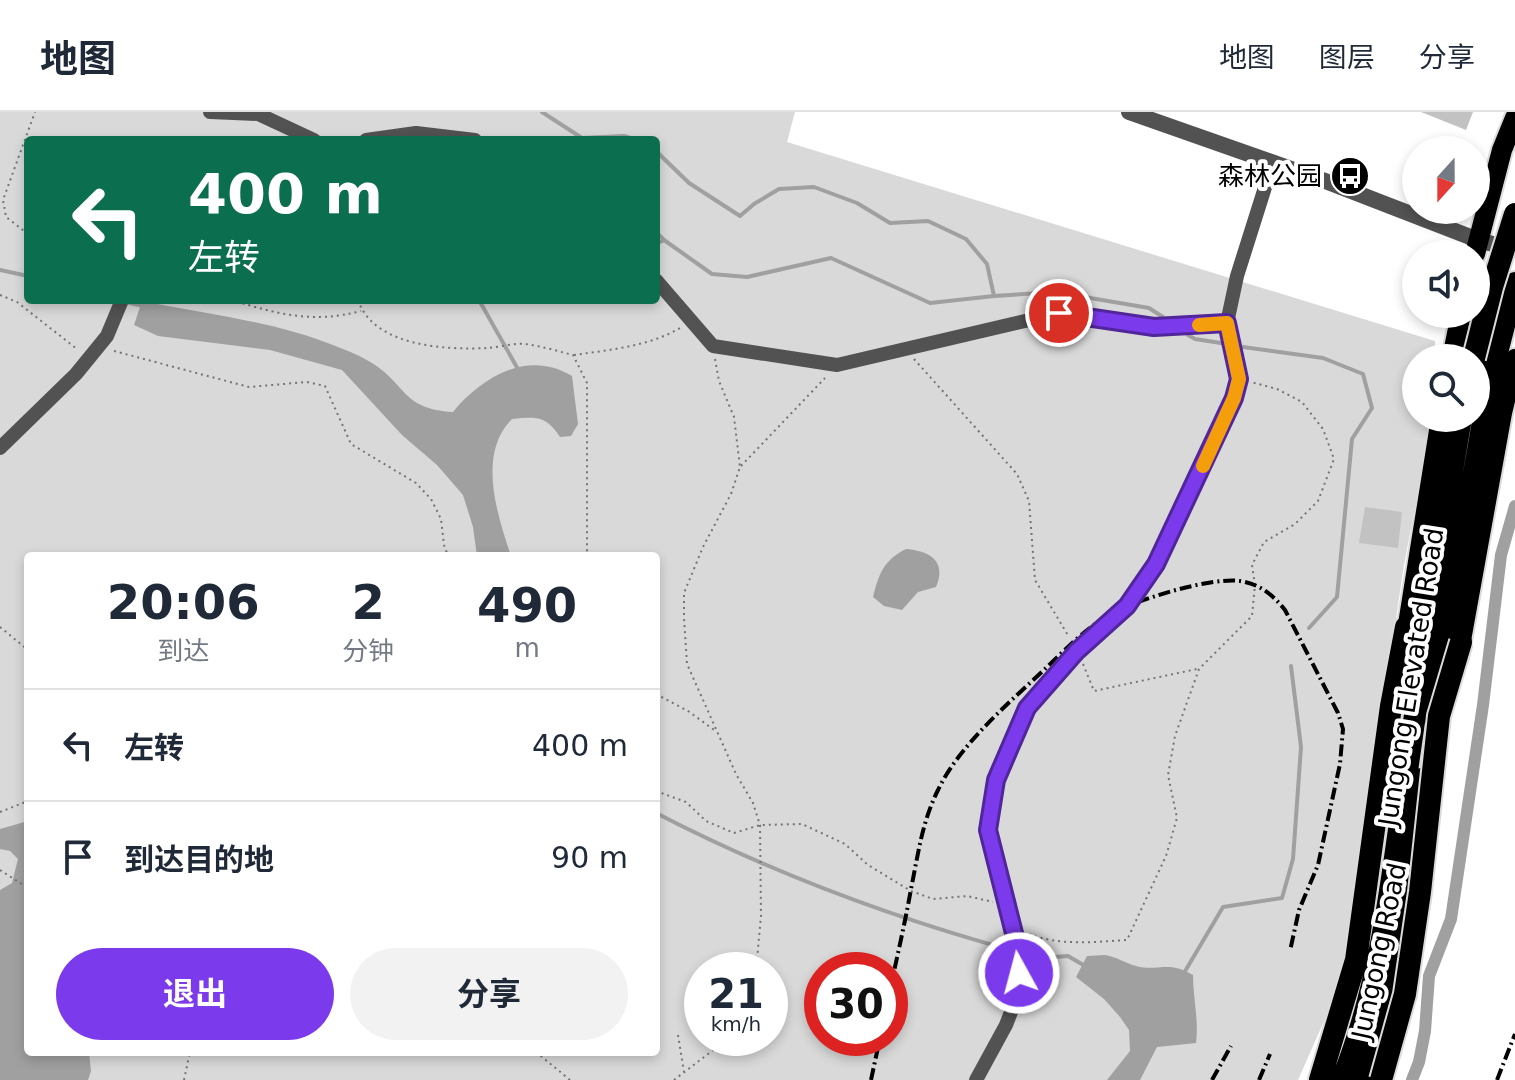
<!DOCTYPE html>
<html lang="zh">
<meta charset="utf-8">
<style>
body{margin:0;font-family:"DejaVu Sans","Noto Sans SC",sans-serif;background:#f2f2f3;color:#1f2937;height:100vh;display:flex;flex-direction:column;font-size:30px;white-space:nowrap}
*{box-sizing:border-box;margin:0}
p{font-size:26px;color:#747a83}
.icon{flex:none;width:44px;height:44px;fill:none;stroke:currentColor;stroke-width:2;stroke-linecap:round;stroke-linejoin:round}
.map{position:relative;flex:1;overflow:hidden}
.side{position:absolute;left:24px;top:440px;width:636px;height:504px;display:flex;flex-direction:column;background:#fff;border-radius:8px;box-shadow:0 4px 12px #0003}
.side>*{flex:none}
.banner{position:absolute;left:24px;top:24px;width:636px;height:168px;border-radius:8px;box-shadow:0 4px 12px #0003;background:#0b6e4f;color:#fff;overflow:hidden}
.needle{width:52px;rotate:201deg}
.tools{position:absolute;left:1402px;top:24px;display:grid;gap:16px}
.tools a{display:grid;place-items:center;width:88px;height:88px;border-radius:50%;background:#fff;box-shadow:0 4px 12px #0003;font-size:40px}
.speed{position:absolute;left:684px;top:840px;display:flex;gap:16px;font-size:40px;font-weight:700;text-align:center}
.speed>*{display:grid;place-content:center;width:104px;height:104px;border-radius:50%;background:#fff;box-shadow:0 4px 12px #0003;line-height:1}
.speed small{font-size:20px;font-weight:400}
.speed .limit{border:12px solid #d22;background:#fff;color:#111}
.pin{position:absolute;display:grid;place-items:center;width:68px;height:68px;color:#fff;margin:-34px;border:4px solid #fff;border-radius:50%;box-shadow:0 2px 8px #0007}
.me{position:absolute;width:88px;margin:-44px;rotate:353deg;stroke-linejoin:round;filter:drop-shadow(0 0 6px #0008)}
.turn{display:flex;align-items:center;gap:28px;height:168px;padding:0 32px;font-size:36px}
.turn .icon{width:104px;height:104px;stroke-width:2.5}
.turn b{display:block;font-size:56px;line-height:68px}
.eta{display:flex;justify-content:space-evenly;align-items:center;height:136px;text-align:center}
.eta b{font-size:48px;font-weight:700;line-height:56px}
.primary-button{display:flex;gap:16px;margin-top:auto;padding:16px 32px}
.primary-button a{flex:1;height:92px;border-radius:48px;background:#7c3aed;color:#fff;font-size:32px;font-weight:700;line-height:92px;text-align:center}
.primary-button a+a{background:#f2f2f3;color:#1f2937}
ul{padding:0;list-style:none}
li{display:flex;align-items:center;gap:24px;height:112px;padding:0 32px;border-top:2px solid #e0e1e3}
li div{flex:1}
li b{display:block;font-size:30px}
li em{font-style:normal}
header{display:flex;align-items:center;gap:48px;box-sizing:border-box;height:112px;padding:0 40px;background:#fff;border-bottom:2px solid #e0e1e3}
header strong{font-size:38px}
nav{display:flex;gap:44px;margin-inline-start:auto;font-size:28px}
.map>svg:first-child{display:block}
.green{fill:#d9d9d9;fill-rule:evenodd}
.water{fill:#a0a0a0}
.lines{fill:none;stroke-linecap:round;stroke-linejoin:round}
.stream{stroke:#a0a0a0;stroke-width:4}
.canal{stroke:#a0a0a0;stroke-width:12}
.building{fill:#c2c2c2}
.primary-casing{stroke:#dbdbdb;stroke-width:24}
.trunk-casing{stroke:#dbdbdb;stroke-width:26}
.path{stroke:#747474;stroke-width:2;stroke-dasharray:2 4;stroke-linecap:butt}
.minor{stroke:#525252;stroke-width:14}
.tertiary{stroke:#525252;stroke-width:16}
.primary{stroke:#000;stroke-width:20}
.trunk{stroke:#000;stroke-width:22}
.rail{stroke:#000;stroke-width:4;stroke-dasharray:12 4 2 4;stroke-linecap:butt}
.trunk-bridge-casing{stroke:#dbdbdb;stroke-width:26;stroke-linecap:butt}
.trunk-bridge{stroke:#000;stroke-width:22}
.route-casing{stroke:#51269a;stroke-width:20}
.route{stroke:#7c3aed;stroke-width:14}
.slow{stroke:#f59e0b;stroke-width:14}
.labels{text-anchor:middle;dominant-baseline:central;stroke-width:8;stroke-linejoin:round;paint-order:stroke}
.poi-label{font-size:26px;fill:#000;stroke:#fff;text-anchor:end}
.street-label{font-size:26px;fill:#000;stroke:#fff}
</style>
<header>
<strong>地图</strong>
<nav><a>地图</a><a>图层</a><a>分享</a></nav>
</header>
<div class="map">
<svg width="1515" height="968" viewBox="0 0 1515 968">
<rect width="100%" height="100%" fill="#fff"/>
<path class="green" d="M0 0H795L787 30 1435 229V246H1416V306H1432L1404 453 1370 680 1352 846 1298 968H0ZM28 28H656V188H28ZM28 444H656V940H28ZM702 858H770V926H702ZM822 858H890V926H822Z"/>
<path class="water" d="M142 189C206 202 273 209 333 233 346 238 361 244 372 251 407 273 402 297 453 300 482 265 528 237 572 264L578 312 571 324 560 325C545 303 537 305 512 307 477 342 497 402 511 444H477L473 415 463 383 437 353 402 323 342 258 270 238 158 224 134 213Z
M906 437C930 439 947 449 936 475L918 480 902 498 884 494 873 485C879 461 884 448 906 437Z
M28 709V834L26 845 28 940H89L91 959 88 968H0V778L12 771 18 747 10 739 0 737V717Z
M1105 843C1117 845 1125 851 1136 854 1159 860 1167 848 1193 863 1193 886 1199 909 1196 931L1157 935 1140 968H1107L1130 939 1129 918 1120 905 1104 887 1076 865 1087 844Z"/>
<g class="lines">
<path class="stream" d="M542 0 582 26 624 24 637 28
M656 39 689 71 740 104 754 92 779 77 814 75 857 91 890 111 928 109 966 127 987 152 994 184
M656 120 664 128
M656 132 664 128 712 162 747 165 831 146 930 191 994 184 1055 180 1149 196 1163 205
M0 158 28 164
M479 188 519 259
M125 190 144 194
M1188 223 1195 227 1221 231
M1243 235 1323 246 1363 262 1372 296 1352 327 1337 485 1309 516
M656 701C770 760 890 805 1014 839
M1022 841 1041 846 1068 844 1085 854
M1184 861 1223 795 1282 786 1293 747 1301 635 1291 554"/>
<path class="canal" d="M1412 968 1419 950 1425 919 1429 864 1451 807 1483 593 1501 443 1515 394"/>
</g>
<path class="building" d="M1421 0H1473L1466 18Z
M1365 395 1402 400 1398 436 1359 431Z"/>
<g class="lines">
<g class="primary-casing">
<path id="primary" d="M1475 142 1502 38 1515 6
M1452 246 1461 202
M1405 531 1441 306
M1458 545 1502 301 1515 247"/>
</g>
<g class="trunk-casing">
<path id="trunk" d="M1432 602 1491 264 1515 171
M1320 968 1356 848 1391 594 1406 515
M1342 968C1381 873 1392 767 1406 666 1423 546 1440 426 1461 306
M1363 968C1394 870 1407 769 1422 667"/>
</g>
<path class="path" d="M28 122 6 105 3 88 35 0
M0 183 17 190 77 237
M231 188C279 202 311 212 361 199
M358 188C374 235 446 238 488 236 500 235 513 231 525 232 541 234 557 239 573 243L587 271V444
M114 239 249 275 307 270 325 274 351 332 416 371 431 387 441 407 444 433 448 444
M574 243C609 238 650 234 680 216
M715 247 719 269 734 305 740 355 731 382 703 435 684 481V506L687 552 736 662 753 691 760 713 761 804 756 858
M914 247 1017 362 1029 389 1035 468 1069 525
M741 354 825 266
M0 515 28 538
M1083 552 1094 579 1197 557
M656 582 688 599 717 620
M656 679 686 690 706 709 734 721 760 713 802 712 845 732 868 753 911 779 933 787 967 784 993 790
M0 700 28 689
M0 758 28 776
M1029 822C1060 834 1094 830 1127 828L1166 744 1177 706 1168 663 1175 624 1199 557 1252 504 1255 473 1252 453 1264 430 1295 412 1318 389 1334 347 1323 317 1302 290 1277 277 1251 270
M678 923 684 960
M536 940 570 968
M184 968 190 940
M674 968 729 926"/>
<path class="minor" d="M210 0 258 2 314 28
M366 28 416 21 475 28
M656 168 713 234 837 253 1059 201 1154 215 1227 211
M0 336 76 262 107 224 122 188
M976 968 1006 913 1018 882 1019 841 988 718 996 668 1027 596 1077 539 1127 494 1156 452 1234 286 1239 267 1227 211 1237 164 1273 50"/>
<path class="tertiary" d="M1129 0 1328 70 1478 128 1515 138"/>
<use href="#primary" class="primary"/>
<use href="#trunk" class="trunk"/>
<path class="rail" d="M890 878C897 845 905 811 911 777 918 743 922 710 938 678 960 632 1010 590 1046 556 1065 538 1084 518 1106 505 1133 488 1210 465 1240 469 1260 472 1273 483 1285 498L1338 601 1343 617 1340 652 1318 753 1299 798 1290 839
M871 968 880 926
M1212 968 1231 934
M1259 968 1270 942
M1497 968 1515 922"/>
<g class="trunk-bridge-casing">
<path id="trunk-bridge" d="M1474 246 1492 175 1515 102
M1381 968 1405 882 1420 780 1439 604 1461 530"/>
</g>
<use href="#trunk-bridge" class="trunk-bridge"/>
</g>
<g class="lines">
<g class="route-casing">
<path id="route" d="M1019 861V841L988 718 996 668 1027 596 1077 539 1127 494 1156 452 1234 286 1239 267 1227 211 1154 215 1059 201"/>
</g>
<use href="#route" class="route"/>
<path class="slow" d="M1199 213 1227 211 1239 267 1234 286 1203 354"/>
</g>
<defs>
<g id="bus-disc" transform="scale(2)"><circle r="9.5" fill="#000" stroke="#fff"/><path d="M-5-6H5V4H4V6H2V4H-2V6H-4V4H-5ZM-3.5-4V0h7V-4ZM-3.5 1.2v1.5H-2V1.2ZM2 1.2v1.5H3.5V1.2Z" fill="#fff"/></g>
</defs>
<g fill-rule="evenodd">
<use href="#bus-disc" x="1350" y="64"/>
</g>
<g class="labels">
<g class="poi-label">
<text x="1322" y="64">森林公园</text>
</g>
<g class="street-label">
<text transform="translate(1411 565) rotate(-81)">Jungong Elevated Road</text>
<text transform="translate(1379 839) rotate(-78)">Jungong Road</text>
</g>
</g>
</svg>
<div class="tools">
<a><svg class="needle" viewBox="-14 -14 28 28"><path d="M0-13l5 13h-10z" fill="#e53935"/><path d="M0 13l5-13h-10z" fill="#747a83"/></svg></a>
<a><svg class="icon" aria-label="sound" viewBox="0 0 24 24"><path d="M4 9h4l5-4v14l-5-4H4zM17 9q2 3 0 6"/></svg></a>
<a><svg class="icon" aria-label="search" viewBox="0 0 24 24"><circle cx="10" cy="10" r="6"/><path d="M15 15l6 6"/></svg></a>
</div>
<div class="speed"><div>21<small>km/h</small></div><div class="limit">30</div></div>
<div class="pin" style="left:1059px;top:201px;background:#d93025"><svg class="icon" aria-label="arrive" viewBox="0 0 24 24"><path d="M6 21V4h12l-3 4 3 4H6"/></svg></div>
<svg class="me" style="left:1019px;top:861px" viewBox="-20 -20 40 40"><circle r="17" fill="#7c3aed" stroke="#fff" stroke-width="3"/><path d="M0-11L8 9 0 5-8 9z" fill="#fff"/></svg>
<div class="banner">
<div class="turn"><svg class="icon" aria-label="left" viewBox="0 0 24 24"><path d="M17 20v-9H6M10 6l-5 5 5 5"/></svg><div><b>400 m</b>左转</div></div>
</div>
<section class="side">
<div class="eta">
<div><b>20:06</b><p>到达</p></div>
<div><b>2</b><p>分钟</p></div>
<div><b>490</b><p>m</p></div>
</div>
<ul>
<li><svg class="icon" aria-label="left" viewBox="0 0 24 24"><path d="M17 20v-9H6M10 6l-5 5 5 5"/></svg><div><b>左转</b></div><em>400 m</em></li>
<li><svg class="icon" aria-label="arrive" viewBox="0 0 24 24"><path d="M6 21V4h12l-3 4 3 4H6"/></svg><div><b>到达目的地</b></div><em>90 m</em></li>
</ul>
<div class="primary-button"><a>退出</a><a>分享</a></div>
</section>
</div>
